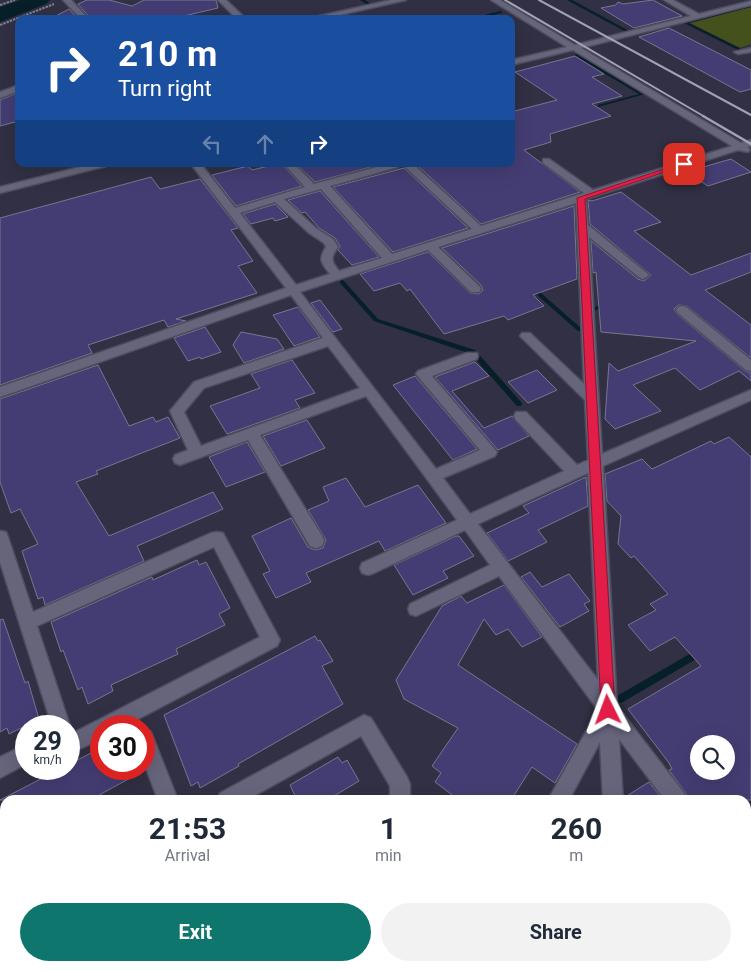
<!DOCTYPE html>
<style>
body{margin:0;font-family:Roboto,sans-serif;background:#f2f2f3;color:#1f2937;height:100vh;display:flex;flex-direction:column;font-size:19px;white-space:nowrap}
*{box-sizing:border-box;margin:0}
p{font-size:16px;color:#747a83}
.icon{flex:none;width:28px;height:28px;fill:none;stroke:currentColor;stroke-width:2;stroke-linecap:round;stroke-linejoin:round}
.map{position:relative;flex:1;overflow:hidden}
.side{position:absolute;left:0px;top:795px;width:751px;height:176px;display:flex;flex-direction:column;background:#fff;border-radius:15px 15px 0 0;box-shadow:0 5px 20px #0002}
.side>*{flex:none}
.banner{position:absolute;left:15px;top:15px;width:500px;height:152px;border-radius:10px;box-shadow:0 5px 20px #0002;background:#1a4fa0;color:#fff;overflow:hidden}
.buttons{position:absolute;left:690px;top:735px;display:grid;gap:10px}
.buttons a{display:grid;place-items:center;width:45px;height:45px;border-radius:50%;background:#fff;box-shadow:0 5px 20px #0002;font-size:25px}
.speed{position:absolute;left:15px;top:715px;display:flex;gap:10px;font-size:25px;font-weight:700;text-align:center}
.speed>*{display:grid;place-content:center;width:65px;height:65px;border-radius:50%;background:#fff;box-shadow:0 5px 20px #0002;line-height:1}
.speed small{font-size:12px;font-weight:400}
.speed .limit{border:8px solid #d22;background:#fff;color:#111}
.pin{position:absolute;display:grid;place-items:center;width:42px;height:42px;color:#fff;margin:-21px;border-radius:10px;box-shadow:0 2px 8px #0006}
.me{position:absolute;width:55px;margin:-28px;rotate:357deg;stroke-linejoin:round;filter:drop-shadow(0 0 4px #0008)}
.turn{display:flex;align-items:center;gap:18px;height:105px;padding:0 20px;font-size:22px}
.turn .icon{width:65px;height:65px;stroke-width:2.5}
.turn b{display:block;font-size:35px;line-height:42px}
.lanes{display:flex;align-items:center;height:48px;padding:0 20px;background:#0003;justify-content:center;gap:25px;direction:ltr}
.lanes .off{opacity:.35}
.eta{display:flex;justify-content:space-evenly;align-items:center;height:85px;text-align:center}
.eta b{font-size:30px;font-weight:700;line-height:35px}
.primary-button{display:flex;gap:10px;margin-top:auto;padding:10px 20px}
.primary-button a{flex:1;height:58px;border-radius:30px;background:#0f766e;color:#fff;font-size:20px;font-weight:700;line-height:58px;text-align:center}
.primary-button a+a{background:#f2f2f3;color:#1f2937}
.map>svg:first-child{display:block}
.green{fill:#44511c}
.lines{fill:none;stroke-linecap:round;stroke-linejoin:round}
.stream{fill:#071f29;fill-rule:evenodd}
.river{fill:#071f29;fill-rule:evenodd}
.building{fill:#443d73;stroke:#77768e;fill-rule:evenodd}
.minor-casing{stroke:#4e4d5e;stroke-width:3}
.path{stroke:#818091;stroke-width:2;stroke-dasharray:2.5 1;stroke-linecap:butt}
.minor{fill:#66657c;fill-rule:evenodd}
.rail-far1{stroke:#a3a2b2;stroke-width:2}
.rail{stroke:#a3a2b2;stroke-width:2.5}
.route{fill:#e11d48;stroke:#92132f}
</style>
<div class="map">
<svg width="751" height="971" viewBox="0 0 751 971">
<rect width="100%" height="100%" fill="#313044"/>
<path class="green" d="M751 7V44L739 48 690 23Z"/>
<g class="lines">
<path class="stream" d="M360 0H365L371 4 368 5Z
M567 0H572L631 32 628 33Z
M751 5V7L689 23 740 48V50H738L684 23Z
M501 11 502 13 475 19H467Z
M575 54H577L645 94 598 107V105L639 94 575 56Z
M342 280 344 281 378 319 475 350 521 402 522 404 521 406H517L471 354 374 321 340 283V281Z
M531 285 533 286 582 329V331H578L529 288V286Z
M608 301 610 302V304L594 311 591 309Z
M700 648 703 649 704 652 703 655 623 702 620 703 617 702 615 699 617 696Z
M478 966H491L488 971H476Z"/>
<path class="river" d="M20 0H50L46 4 0 22V7Z"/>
</g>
<path class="building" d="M87 0H109L132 6 144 0H216L218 8 171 19H91L78 4Z
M653 0 682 16 634 28 601 8 616 5 618 2 623 4Z
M69 9 78 19H50Z
M669 28 751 70V89L740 92 639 37Z
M575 56 604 74 592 77 622 96 592 104 611 116 550 134 551 142 524 150 580 192 481 224 416 164H511V112L557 100 515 72Z
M15 94 19 98V121L0 126V100Z
M731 159 751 172 708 186 686 172Z
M277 164H282L302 186 236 206 212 175 248 166 252 170Z
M296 164H382L315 182Z
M404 168 468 228 393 252 333 187Z
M151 177 160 189 200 179 238 228 231 230 253 261 238 266 257 293 176 319 186 321 168 327 164 320 88 345 92 353 0 385V218Z
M320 191 379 257 352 265 338 250 340 246 335 238 319 228 305 212 302 213 288 200Z
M621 192 661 222 634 231 691 275 751 253V272L705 290 751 325V358L687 306 678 305 674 309 677 314 745 371 751 373V381L739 371 700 390 675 368 633 385 661 411 615 429 605 419 609 363 618 371 696 341 601 332 596 272 593 273 591 241 638 279 644 281 651 275 590 224 588 200 592 201Z
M275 204 288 217 275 221 273 218 251 224 243 214Z
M574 206 577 279 533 295 544 306 508 320 504 316 444 334 410 289 407 291 400 283 374 291 360 274 428 252 470 293 479 294 483 290 481 285 442 248Z
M320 300 342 329 333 332 311 303Z
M298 307 320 337 294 346 273 315Z
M205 327 221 352 201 359 200 357 188 361 174 338Z
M241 332 277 339 284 349 244 363 233 345Z
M292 360 315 393 295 400 300 408 227 434 210 406 260 388 251 374Z
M475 362 489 376 452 391 484 428 512 416 529 436 498 450 435 377Z
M98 365 129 426 153 417 156 422 168 417 180 438 96 471 98 474 76 482 109 536 213 492 223 509 137 546 144 561 45 605 43 597 38 599 22 551 38 544 20 509 11 513 0 482V399Z
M537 370 557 390 528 403 508 382Z
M415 376 477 449 453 460 393 385Z
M307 420 325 448 281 466 263 436Z
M729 437 751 457V800H689L685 792 669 770 672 769 669 763 628 709 701 666 675 637 650 651 628 625 656 610 650 604 668 594 634 556 631 558 618 544 621 516 607 501 605 474 642 459 652 469 711 441 714 444ZM699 744H726V771H699Z
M247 442 265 472 226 487 209 457Z
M586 477 588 506 538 530 547 542 508 561 487 533 529 513 523 506Z
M346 478 365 507 418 485 446 523 385 551 379 541 306 573 311 582 276 598 263 574 270 571 252 536 291 518 308 547 315 550 323 548 326 540 308 510 329 501 323 487Z
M456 536H459L474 556 443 571 448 578 413 595 394 565Z
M197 560 199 565 206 562 230 608 219 614 225 625 176 649 178 654 111 685 113 691 88 704 82 687 78 690 63 650 61 652 51 622 152 577 153 580Z
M530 572 542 587 569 574 590 601 584 604 589 611 560 627 521 577Z
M504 585 542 637 522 647 508 629 496 635 484 619 458 665 577 744 555 783 532 767 511 800H459L435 782 441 773 432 766 458 728 404 699 396 680 442 606 461 596 467 603Z
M3 619 25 683 28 681 39 719 9 734 7 728 0 732V620Z
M315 636 318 641 320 640 333 661 322 666 343 704 238 764 239 766 200 788 198 782 191 786 164 715Z
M101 748V769H144L145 770 90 800H0L60 769H69V764Z
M338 757 342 763 347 760 359 781 327 800H297L290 785Z
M649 782 663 800H625V797Z"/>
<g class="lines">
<g class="minor-casing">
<path id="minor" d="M63 0H71L89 19H81Z
M218 0H226L246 19H237Z
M391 0H406L322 19H306Z
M491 0H500L575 45 691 16 664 0H673L699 14 751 1V5L581 48 741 143 751 140V146L747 147 750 150 748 152 738 150 586 199 588 225 649 275 643 279 639 277 589 237 602 454 751 390V400L603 466 617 706 684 793 687 800H665L619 739 623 800H603L600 742 569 800H548L598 710 499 576 416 616 410 614 408 609 410 604 490 565 465 530 374 573 368 575 362 573 360 568 362 563 457 520 366 396 260 435 322 536 324 541 322 546 316 548 310 546 248 440 185 463 180 465 175 463 173 459 175 455 188 450 170 411 194 382 323 338 291 295 0 397V387L286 288 191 164H201L235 208 305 187 284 164H294L314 184 388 164H399L398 167 330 186 392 254 472 229 402 164H413L481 226 584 193 543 163V159H549L593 190 732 146 573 50 511 65V60L567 47ZM321 189 382 258 339 271C331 261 330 258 338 247L333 239 317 229 284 199ZM275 202 309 233 324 243 326 247C318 259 321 263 330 274L296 285 240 213ZM576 203 584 384 530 333H522L520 336 585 400 588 460 577 465 526 412H516L514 416 516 420 564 471 470 514 443 478 495 456 497 452 432 376 477 359 478 356 477 353H467L418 371 416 374 480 450 436 469 300 292 428 250 471 292H479L481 289 479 286 438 247ZM328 346 360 388 201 446 184 412 204 388ZM588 473 598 680 478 524Z
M751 48V52L738 54 734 52Z
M19 85V91L0 98V92Z
M92 164H108L106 166 0 193V187Z
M682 306 686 307 751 360V371L746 370 678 313 676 310 678 307Z
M0 531 6 532 8 537 33 612 211 533 217 532 223 533 280 640 277 646 125 726H101V739L69 754V735L260 637 214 547 37 626 70 726 69 730V726H52L0 562Z
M364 715 371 718 407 777 410 784V800H390V786L361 736 247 800H217L220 793Z
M144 730 151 732 178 800H158L144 763Z
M26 744V764L0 778V757Z
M746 879 751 881V907L746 905Z
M228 966H255L253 971H226Z
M451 966H474L472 971H449Z
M611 966H633V971H611Z"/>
</g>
<path class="path" d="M0 5 15 0
M0 25 54 4"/>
<use href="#minor" class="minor"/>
<path class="rail-far1" d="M505 0 705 117
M539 0 751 115"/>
<path class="rail" d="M703 116 751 144"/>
</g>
<path class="route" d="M682 163 688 164 585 199 615 710 613 714 608 716 603 714 601 710 577 198Z"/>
</svg>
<div class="buttons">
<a><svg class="icon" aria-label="search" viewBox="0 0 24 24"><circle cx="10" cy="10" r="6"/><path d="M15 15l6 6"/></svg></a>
</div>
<div class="speed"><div>29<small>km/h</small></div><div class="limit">30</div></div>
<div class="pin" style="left:684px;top:164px;background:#d93025"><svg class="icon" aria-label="arrive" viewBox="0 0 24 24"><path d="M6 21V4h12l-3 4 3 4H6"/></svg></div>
<svg class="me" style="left:608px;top:710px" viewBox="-20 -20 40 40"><path d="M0-17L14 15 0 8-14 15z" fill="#e11d48" stroke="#fff" stroke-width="4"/></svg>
<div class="banner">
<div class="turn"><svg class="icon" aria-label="right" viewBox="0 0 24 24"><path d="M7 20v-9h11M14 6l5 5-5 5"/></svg><div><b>210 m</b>Turn right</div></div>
<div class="lanes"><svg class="icon off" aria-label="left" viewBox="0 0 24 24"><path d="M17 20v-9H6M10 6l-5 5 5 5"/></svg><svg class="icon off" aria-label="ahead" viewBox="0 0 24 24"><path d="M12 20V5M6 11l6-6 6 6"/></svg><svg class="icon" aria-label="right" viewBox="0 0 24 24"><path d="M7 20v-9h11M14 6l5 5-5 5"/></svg></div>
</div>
<section class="side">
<div class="eta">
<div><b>21:53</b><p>Arrival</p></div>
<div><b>1</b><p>min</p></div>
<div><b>260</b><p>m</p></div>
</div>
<div class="primary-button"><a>Exit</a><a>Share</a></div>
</section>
</div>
